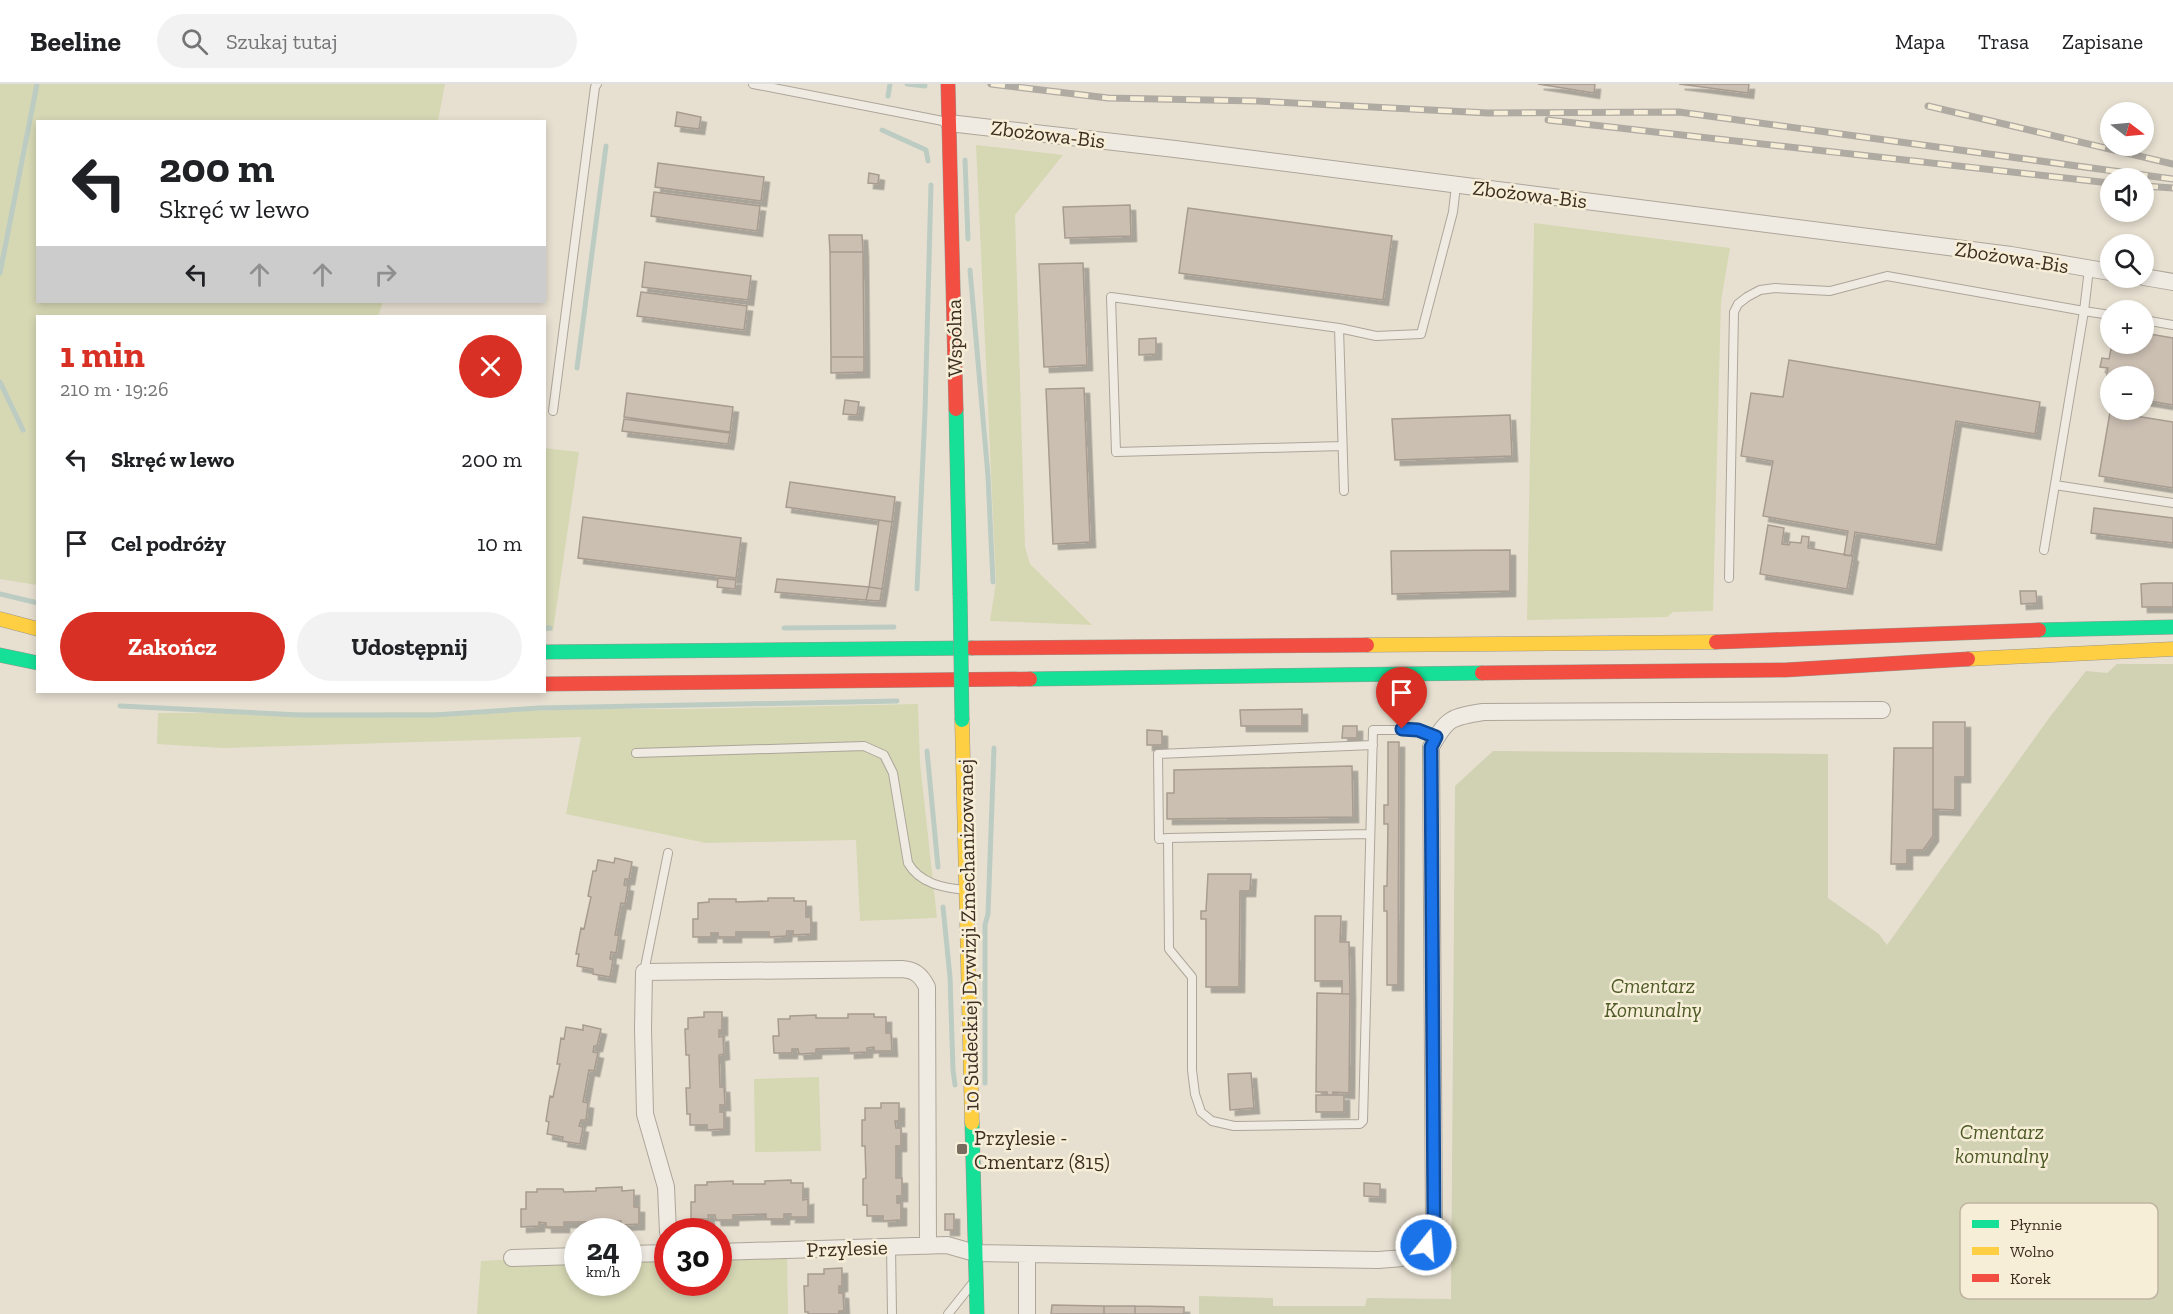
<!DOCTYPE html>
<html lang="pl">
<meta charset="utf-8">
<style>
body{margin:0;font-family:"Zilla Slab",serif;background:#f2f2f2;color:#202124;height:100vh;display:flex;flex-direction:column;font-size:22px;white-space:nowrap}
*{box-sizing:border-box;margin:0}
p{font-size:20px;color:#757577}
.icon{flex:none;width:33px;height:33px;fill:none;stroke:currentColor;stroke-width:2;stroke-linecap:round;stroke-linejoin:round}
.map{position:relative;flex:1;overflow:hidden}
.details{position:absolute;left:36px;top:231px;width:510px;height:378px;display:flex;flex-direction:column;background:#fff;border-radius:0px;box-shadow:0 3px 9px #0003}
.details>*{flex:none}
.guide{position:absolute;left:36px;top:36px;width:510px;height:183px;border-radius:0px;box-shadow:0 3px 9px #0003;background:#fff;color:#202124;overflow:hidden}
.needle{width:39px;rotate:106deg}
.tools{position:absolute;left:2100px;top:18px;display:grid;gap:12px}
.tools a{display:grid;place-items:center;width:54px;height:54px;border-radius:50%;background:#fff;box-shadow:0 3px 9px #0003;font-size:30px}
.speed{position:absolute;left:564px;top:1134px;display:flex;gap:12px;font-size:30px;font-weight:700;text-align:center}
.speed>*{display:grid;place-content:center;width:78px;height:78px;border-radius:50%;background:#fff;box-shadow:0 3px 9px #0003;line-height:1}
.speed small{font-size:15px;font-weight:400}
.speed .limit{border:9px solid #d22;background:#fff;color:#111}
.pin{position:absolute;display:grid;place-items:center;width:51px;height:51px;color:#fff;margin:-62px -26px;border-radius:50% 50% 50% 0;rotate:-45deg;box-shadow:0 0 6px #0007}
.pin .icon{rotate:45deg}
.me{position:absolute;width:66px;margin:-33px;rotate:17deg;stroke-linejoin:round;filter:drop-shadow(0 0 4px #0008)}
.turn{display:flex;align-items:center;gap:21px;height:126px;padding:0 24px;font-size:27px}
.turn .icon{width:78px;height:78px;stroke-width:2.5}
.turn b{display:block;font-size:42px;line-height:51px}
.lanes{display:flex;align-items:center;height:57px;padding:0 24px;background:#0003;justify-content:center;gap:30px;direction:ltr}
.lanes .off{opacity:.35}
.round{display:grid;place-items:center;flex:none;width:63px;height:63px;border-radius:32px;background:#f2f2f2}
.summary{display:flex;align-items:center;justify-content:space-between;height:102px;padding:0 24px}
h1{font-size:36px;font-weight:800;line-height:45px;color:#d93025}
.action{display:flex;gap:12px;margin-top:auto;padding:12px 24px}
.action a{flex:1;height:69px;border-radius:36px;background:#d93025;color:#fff;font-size:24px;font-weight:800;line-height:69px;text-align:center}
.action a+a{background:#f2f2f2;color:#202124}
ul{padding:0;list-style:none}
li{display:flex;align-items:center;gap:18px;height:84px;padding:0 24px}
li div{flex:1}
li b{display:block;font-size:22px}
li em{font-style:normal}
header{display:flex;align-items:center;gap:36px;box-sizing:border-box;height:84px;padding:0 30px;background:#fff;border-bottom:2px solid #e0e0e0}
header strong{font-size:28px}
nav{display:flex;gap:33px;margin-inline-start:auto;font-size:21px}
.search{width:420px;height:54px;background:#f2f2f2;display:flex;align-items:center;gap:15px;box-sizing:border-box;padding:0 21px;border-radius:33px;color:#757577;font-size:22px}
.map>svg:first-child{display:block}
.green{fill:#d6d7b3}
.cemetery{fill:#d1d1b3}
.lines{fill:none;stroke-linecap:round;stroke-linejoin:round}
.stream{stroke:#bcccc2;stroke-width:5}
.building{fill:#cbbfb2;stroke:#a89c90;stroke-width:1.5;filter:url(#shadow)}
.lane-casing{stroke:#ada599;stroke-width:10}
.street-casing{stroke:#ada599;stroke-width:18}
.fast-casing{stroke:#9c958a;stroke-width:15}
.slow-casing{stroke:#9c958a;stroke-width:15}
.jam-casing{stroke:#9c958a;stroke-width:15}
.lane{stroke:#efebe3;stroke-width:8}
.street{stroke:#efebe3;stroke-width:16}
.fast{stroke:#16e098;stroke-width:14}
.slow{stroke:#ffcf43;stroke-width:14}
.jam{stroke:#f24e42;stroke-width:14}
.rail-casing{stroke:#afaaa2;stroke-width:7}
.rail{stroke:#f7eed8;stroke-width:4.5;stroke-dasharray:14;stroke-linecap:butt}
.fast-bridge-casing{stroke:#9c958a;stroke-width:15;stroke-linecap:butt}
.fast-bridge{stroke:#16e098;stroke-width:14}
.route-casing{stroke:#114b97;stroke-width:15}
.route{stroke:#1a73e8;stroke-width:10}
.poi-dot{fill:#786c5e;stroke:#f7eed8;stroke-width:2}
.labels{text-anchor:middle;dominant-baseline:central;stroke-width:5;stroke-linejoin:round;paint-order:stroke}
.street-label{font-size:21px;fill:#3d2e20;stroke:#f7eed8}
.park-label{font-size:21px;font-style:italic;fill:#4d5a26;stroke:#f7eed8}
.poi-label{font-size:21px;fill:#3d2e20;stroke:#f7eed8;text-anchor:start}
.key{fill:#f7eed8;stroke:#bfb4a1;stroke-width:1.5}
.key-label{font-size:16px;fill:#3d2e20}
</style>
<header>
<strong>Beeline</strong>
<div class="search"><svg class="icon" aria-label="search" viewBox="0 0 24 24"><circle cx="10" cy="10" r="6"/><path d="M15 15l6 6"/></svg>Szukaj tutaj</div>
<nav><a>Mapa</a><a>Trasa</a><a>Zapisane</a></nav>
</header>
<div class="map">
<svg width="2173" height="1230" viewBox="0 0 2173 1230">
<defs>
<filter id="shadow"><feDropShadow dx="5.5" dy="5.5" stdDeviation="0" flood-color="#0004"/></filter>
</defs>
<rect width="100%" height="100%" fill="#e7e0d1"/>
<path class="green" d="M0 0H445L438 37 38 38V218H383L378 232H38L37 501 0 495Z
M976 61 1063 71 1015 131 1025 463 1030 480 1092 541 990 537 996 498Z
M1534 139 1730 164 1721 217 1713 527 1673 528 1667 533 1527 536Z
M544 364 579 368 553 547H544Z
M918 620 920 679 937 834 860 837 856 756 706 759 566 730 581 653 223 664 157 660 158 629 496 628 591 625H689Z
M819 993 821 1067 755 1068 754 995Z
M787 1166 788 1230H477L481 1177 577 1172 578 1198H628L629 1170 667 1169 668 1198H718L719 1168Z"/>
<path class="cemetery" d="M2117 580H2173V1230H1199V1212L1273 1214V1222H1365L1367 1214 1451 1215 1455 702 1493 667 1828 670V814L1879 850 1887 861 2049 634 2086 587 2107 589Z"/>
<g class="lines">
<path class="stream" d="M907 0 925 2
M888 12 890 0
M882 46 926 66 928 77
M965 76 968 155
M970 186 988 392 993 498
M0 189 37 0
M577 284 606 62
M0 298 23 346
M917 505 925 328 931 101
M0 510 38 519
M544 544H550
M784 544 894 543
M120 622 300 631H434L539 624 897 617
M927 667 938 783
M943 823 950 893 953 986 955 1001
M985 999V841L988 830 994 664"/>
</g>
<path class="building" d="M1538 0H1595L1594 9Z
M1679 0H1749L1748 9Z
M677 28 701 33 699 45 675 42Z
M658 79 764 93 761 117 655 103Z
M869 89 879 91 878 100 868 99Z
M654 108 760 122 757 147 651 132Z
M1130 121 1131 152 1065 154 1063 123Z
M1188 124 1392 152 1383 216 1179 189Z
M829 151H862L863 168H830Z
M830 168H863L864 273H831Z
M645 178 751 192 748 216 642 203Z
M1083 179 1087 281 1044 283 1039 180Z
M641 208 747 222 744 246 637 232Z
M2144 249 2173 254V321L2144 316V292H2110V311L2104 310 2108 284 2100 283 2102 274 2109 275 2112 260H2144Z
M1156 254V270L1139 271V255Z
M831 273H864V288L831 289Z
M1789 276 2040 318 2035 350 1956 337 1936 461 1855 448 1851 472 1844 471 1848 447 1763 432 1773 377 1741 372 1751 309 1783 313Z
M1084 304 1090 458 1053 460 1046 305Z
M627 309 733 323 730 348 624 333Z
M845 316 859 318 857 331 843 330Z
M2110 328 2173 338V404L2099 392Z
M1510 331 1512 372 1395 376 1392 335Z
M624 335 730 349 728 360 622 347Z
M790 398 895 413 892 438 786 423Z
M2094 424 2173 434V459L2091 449Z
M583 433 741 454 736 494 578 474Z
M879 436 892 438 882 505 869 503Z
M1768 441 1784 444 1782 460 1789 461 1790 458 1801 459 1802 452 1809 453 1808 464 1853 472 1847 505 1760 490Z
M1510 466V507L1392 510 1391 467Z
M718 494 736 496 735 505 717 503Z
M777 495 869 503 866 516 775 508Z
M2154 499H2173V523H2142L2141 500Z
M869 503 882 505 880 517 866 516Z
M2020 507H2036L2037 519 2021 520Z
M1302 625V642H1241L1240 626Z
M1933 638H1965V693H1955V726L1933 725Z
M1343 642H1357V654H1342Z
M1147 646 1162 647V661H1147Z
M1388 658H1399L1398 901H1387V827H1384V802H1387L1388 740H1384V721H1388Z
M1894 664H1933V752L1923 766H1907V780H1891Z
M1352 682 1353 733 1167 735V709H1174V686Z
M615 774 632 778 629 795H625L624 801 628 802 625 820 621 819 615 851H619L616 869 611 868 610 875 613 876 610 893 593 890V885L577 882 579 870H576L581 844 584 845 591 813 588 812 593 787H596L598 776 614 779Z
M1208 790H1251L1250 807H1240L1239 903H1206V835H1201V827H1206Z
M768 814H794V817H806V833H811V850L793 851V847H787L786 852 769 853V848H736V853H718V849H711V853H693V835H698V819L709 818V815H736V818L768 817Z
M1315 832H1341L1340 858H1349L1350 910H1342V897H1315Z
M1317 909 1350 910 1349 1009 1333 1008V1011H1327V1008H1316Z
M704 928H722V946H719V953L723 952 724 970 719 971 720 1003H724L725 1021H720V1028H724V1045L707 1046V1041H690V1030H687L686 1004H690L689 971H686L685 945H688V934L704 933Z
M848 930H874V933H886V949H891L892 967H874V963L867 964V968L849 969V964L816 965V969L799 970 798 965H792V969H774L773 952H779L778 935H790V932L816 931V934H848Z
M583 941 601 945 597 962H594L593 968 598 969 594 987 589 986 583 1018 588 1019 586 1036H581L579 1042 583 1043 580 1060 562 1057 563 1053 547 1050 549 1038 546 1037 550 1012 553 1013 560 980H557L561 954 564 955 566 943 583 946Z
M1251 989 1254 1024 1230 1026 1228 990Z
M1316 1011H1344V1028H1316Z
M881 1019H899V1037H895L896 1044H901V1062H896V1094H902V1112H897V1119H901V1136L883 1137V1132H867V1121H863V1095L866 1094 865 1062H862V1036H865V1024H881Z
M791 1096V1099H803V1116L808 1115V1133H790L791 1130H784V1135H766V1130L733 1131V1136H716L715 1131H708L709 1135H691V1118H695V1101H707V1098L733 1097V1100H765V1097Z
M1364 1099 1380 1100V1113L1364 1112Z
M622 1103V1107L634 1106V1123H639V1140L621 1141V1137H615V1142H597V1138H564V1143H546V1139L539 1138V1142L521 1143V1125H526V1108H537V1105H563L564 1108 596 1107V1104Z
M945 1130H954V1146H945Z
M842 1184V1202H839V1209H843L844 1227H839V1230H808V1228H805L804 1202H808V1190H824V1185Z
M1052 1221 1104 1222V1230H1051Z
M1104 1222H1135V1230H1104Z
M1135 1222 1184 1223V1230H1135Z"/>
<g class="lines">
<g class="lane-casing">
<path id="lane" d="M753 0 948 38
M2089 185 2084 227 2110 231
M2144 236 2173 241
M1339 244 1376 252 1421 250 1453 128 1456 101
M553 327 595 3 597 0
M1342 362 1116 368 1111 213 1339 244 1344 407
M2055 401 2173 419
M1729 494 1734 228 1738 220 1747 213 1760 206 1775 204 1830 207 1887 192 2084 227 2044 466
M636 669 864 662 884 671 893 689 908 779C920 800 944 804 966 806
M1369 750 1168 754 1169 865 1192 893V986L1195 1010 1201 1028 1212 1037 1234 1042 1360 1040 1363 1037 1373 646H1418L1436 653
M1168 754 1159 755 1158 670 1373 661
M644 888 668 769
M891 1163 892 1230
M948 1230 972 1200"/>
</g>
<g class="street-casing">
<path id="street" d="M949 39 1175 65 2011 171 2110 188
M2144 193 2173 198
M668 1148 666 1103 645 1030 643 945 644 888 902 885C915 886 921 891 927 903L928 1162
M718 1168 947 1161 975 1169 1377 1176C1411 1174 1419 1175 1434 1143L1431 663C1447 634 1451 633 1483 628L1882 626
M628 1170 668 1169
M1027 1170V1230
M512 1174 578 1172"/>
</g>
<g class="fast-casing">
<path id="fast" d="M956 325 960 509
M2039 546 2173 543
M544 568 972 564
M0 571 38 579
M1030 595 1482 589
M972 1039 977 1230"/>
</g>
<g class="slow-casing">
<path id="slow" d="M0 535 38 545
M1367 561 1716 558
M1968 575 2173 565
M962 636 972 1039"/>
</g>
<g class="jam-casing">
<path id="jam" d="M948 0 956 325
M1716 558 2039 546
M972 564 1367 561
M1482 589 1785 586 1968 575
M544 600 1030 595"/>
</g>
<use href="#lane" class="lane"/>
<use href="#street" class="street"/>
<use href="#fast" class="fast"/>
<use href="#slow" class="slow"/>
<use href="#jam" class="jam"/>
<g class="rail-casing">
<path id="rail" d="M991 0 1108 14 1257 17 1488 29 1679 28 2173 95
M1928 22 2173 80
M1548 36 2110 99
M2144 102 2173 104"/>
</g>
<use href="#rail" class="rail"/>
<g class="fast-bridge-casing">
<path id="fast-bridge" d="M960 509 962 636"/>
</g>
<use href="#fast-bridge" class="fast-bridge"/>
</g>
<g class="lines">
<g class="route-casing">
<path id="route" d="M1402 645 1418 646 1436 653 1431 663 1434 1143 1426 1161"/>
</g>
<use href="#route" class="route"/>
</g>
<rect class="poi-dot" x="956" y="1059" width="12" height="12" rx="3"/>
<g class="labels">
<g class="street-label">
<text transform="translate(1048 50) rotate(7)">Zbożowa-Bis</text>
<text transform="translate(1530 110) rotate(7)">Zbożowa-Bis</text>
<text transform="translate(2012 173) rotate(9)">Zbożowa-Bis</text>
<text transform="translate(954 254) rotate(-91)">Wspólna</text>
<text transform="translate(968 851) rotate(-91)">10 Sudeckiej Dywizji Zmechanizowanej</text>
<text transform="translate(847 1164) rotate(-2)">Przylesie</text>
</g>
<g class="park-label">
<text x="1653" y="901">Cmentarz<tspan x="1653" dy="24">Komunalny</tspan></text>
<text x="2002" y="1047">Cmentarz<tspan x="2002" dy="24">komunalny</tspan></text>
</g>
<g class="poi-label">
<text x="974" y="1053">Przylesie -<tspan x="974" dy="24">Cmentarz (815)</tspan></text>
</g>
</g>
<rect x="1960" y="1119" width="198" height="96" rx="9" class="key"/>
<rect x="1972" y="1136" width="27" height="8" fill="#16e098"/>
<rect x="1972" y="1163" width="27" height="8" fill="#ffcf43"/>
<rect x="1972" y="1190" width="27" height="8" fill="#f24e42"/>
<g class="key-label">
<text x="2010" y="1146">Płynnie</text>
<text x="2010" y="1173">Wolno</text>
<text x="2010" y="1200">Korek</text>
</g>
</svg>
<div class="tools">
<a><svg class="needle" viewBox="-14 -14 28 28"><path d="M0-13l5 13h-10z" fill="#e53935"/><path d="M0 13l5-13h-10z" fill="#757577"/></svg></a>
<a><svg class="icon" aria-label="sound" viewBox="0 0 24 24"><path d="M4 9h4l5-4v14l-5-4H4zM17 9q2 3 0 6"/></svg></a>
<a><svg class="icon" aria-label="search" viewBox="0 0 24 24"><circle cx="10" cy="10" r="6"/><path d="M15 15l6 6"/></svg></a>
<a>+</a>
<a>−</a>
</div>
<div class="speed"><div>24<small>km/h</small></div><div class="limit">30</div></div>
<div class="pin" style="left:1402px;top:645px;background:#d93025"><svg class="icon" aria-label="arrive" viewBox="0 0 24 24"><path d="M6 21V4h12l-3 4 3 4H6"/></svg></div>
<svg class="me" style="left:1426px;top:1161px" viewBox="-20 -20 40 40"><circle r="17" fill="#1a73e8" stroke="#fff" stroke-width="3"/><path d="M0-11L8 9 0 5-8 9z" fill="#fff"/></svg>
<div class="guide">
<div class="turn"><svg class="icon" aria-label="left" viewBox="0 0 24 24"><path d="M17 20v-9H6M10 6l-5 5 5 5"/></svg><div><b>200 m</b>Skręć w lewo</div></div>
<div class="lanes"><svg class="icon" aria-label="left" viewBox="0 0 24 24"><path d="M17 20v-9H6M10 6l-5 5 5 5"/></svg><svg class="icon off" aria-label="ahead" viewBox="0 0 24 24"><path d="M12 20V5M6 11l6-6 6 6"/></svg><svg class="icon off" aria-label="ahead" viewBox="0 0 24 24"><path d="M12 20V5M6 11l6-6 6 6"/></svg><svg class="icon off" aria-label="right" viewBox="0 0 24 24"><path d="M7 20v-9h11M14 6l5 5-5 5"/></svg></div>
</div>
<section class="details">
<div class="summary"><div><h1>1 min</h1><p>210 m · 19:26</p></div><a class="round" style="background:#d93025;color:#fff"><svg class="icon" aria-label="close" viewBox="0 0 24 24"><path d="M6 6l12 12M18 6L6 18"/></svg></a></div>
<ul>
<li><svg class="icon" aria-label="left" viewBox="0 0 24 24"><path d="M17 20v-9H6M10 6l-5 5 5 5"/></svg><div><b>Skręć w lewo</b></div><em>200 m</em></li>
<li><svg class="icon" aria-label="arrive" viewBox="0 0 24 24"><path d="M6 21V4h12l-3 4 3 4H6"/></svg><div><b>Cel podróży</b></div><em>10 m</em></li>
</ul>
<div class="action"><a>Zakończ</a><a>Udostępnij</a></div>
</section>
</div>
